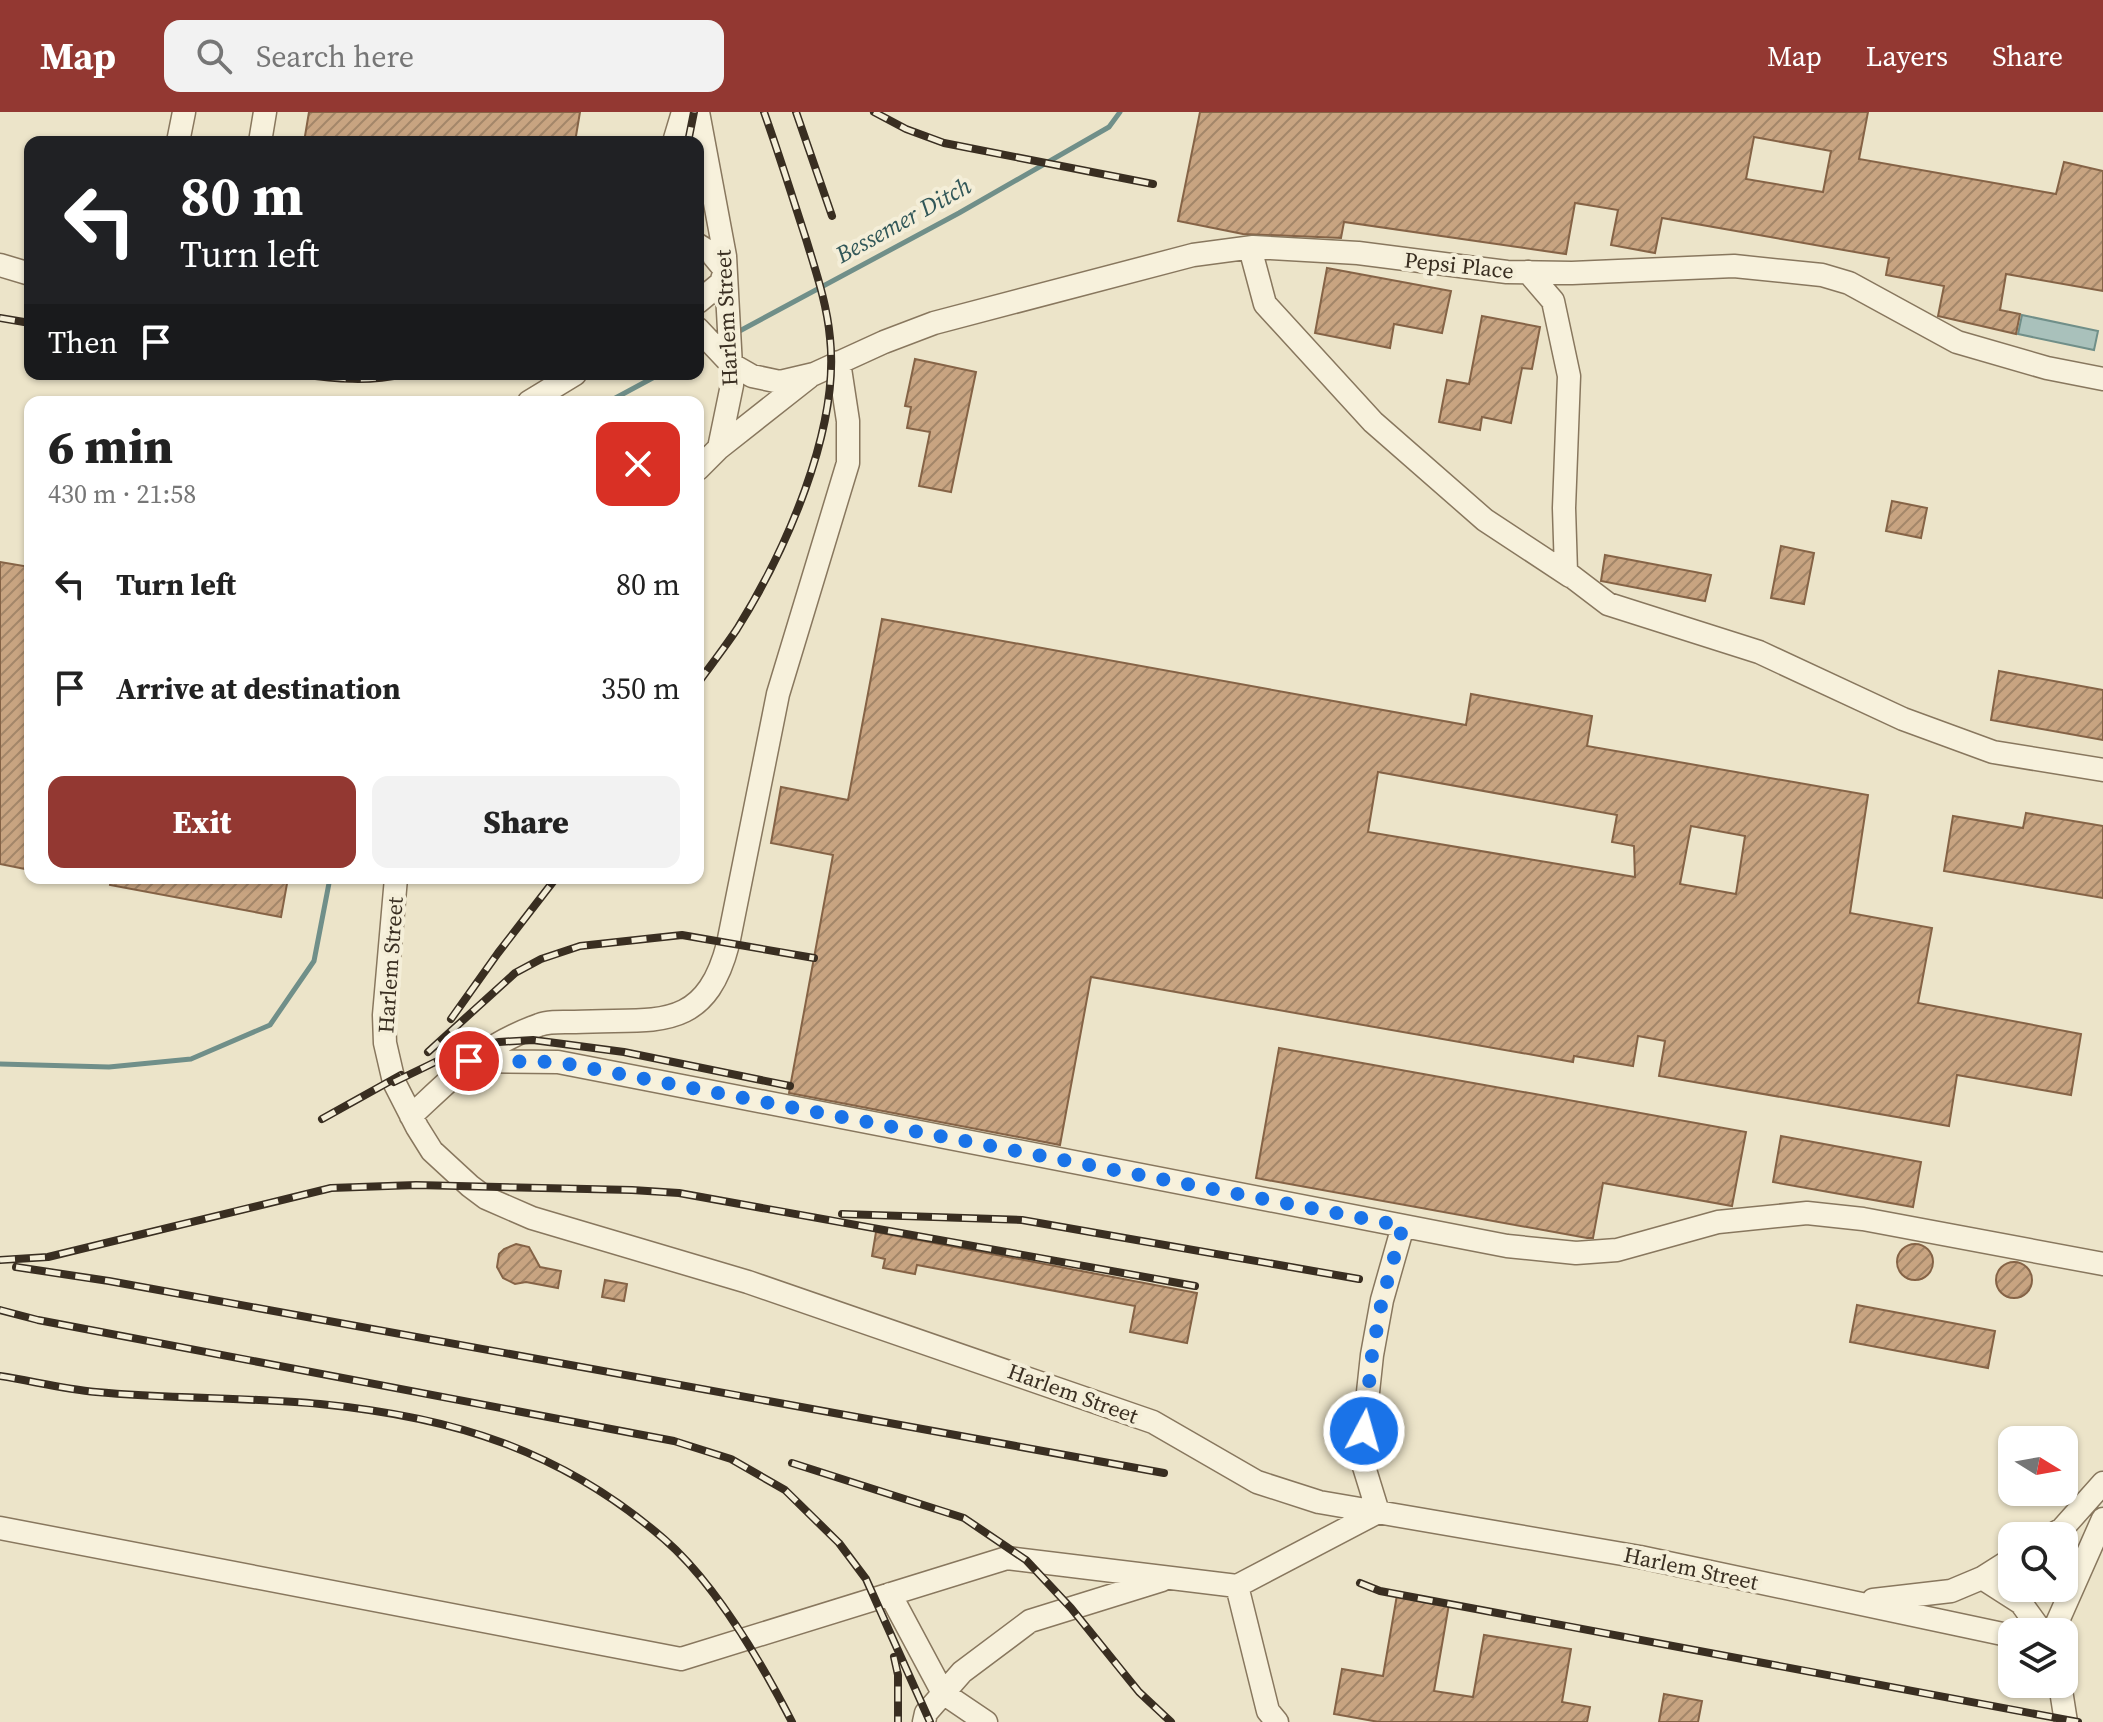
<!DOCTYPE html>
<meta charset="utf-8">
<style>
body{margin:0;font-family:"Source Serif 4",serif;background:#f2f2f2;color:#222;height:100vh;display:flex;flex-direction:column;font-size:30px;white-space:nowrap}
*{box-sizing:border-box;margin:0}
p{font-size:26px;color:#767676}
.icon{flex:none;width:44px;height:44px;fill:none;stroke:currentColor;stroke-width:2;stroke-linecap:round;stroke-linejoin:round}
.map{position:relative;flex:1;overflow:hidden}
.side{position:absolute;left:24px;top:284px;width:680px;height:488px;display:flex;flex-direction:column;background:#fff;border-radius:16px;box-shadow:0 2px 6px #0004}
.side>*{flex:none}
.guide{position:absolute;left:24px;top:24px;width:680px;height:244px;border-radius:16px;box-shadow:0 2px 6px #0004;background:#202124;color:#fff;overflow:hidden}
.needle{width:52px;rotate:101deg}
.tools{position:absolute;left:1998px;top:1314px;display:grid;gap:16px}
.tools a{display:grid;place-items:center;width:80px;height:80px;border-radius:16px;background:#fff;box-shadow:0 2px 6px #0004;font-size:40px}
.pin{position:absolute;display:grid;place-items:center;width:68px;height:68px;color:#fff;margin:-34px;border:4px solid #fff;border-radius:50%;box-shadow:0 2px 8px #0007}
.me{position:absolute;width:88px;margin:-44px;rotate:6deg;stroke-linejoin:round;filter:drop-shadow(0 0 6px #0008)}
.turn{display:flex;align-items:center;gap:28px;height:168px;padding:0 24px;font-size:36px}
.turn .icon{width:104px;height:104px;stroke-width:2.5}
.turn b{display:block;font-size:56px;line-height:68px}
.then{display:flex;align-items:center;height:76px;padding:0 24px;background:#0003;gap:16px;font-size:30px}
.round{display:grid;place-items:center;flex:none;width:84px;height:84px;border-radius:16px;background:#f2f2f2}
.headline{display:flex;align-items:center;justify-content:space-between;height:136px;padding:0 24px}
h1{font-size:48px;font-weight:800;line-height:60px}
.primary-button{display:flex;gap:16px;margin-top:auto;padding:16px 24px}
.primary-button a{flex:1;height:92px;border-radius:16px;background:#933832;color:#fff;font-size:32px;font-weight:800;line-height:92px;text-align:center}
.primary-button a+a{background:#f2f2f2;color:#222}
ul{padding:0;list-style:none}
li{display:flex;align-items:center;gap:24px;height:104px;padding:0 24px}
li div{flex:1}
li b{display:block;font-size:30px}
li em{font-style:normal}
header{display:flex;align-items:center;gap:48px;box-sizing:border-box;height:112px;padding:0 40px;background:#933832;color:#fff}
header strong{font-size:38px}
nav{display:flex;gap:44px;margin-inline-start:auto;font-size:28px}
.search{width:560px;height:72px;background:#f2f2f2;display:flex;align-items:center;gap:20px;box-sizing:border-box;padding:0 28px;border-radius:16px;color:#767676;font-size:30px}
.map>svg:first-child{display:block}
.water{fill:#a9c1bb;stroke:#708f89;stroke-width:2}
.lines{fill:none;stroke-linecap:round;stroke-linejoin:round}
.stream{stroke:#708f89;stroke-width:5}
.building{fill:url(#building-hatch);stroke:#856346;stroke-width:2;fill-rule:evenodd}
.minor-casing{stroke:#88775e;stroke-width:25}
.minor{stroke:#f7f1dc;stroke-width:22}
.rail-casing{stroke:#392e21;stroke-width:8}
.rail{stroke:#f4eed8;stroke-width:5;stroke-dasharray:15;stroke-linecap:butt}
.route{stroke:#1a73e8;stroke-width:14;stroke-dasharray:0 25.2}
.labels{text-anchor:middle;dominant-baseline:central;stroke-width:8;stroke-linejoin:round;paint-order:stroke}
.street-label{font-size:22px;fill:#392e21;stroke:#f4eed8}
.water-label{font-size:24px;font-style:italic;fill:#315758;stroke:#f4eed8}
</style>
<header>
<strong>Map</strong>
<div class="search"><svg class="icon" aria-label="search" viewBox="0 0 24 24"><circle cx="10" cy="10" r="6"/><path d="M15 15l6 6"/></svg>Search here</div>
<nav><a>Map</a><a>Layers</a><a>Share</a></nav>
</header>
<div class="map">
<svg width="2103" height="1610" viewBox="0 0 2103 1610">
<defs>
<pattern id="building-hatch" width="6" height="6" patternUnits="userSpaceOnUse" patternTransform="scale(2)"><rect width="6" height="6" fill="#c8a481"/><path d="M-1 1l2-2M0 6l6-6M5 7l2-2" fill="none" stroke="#a38669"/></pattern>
</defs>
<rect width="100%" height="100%" fill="#ece4c9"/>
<path class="water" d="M2022 203 2098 219 2094 238 2018 222Z"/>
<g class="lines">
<path class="stream" d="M734 222 959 101 1109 15 1120 0
M698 241 708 236
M608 290 660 262
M0 952 109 955 191 947 270 913 314 849 330 766"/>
</g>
<path class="building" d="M309 0H580L575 30H304Z
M1200 0H1868L1859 47 2056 82 2064 50 2103 59V179L2006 162 2000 198 2020 202 2016 222 1938 204 1944 174 1886 163 1889 146 1662 106 1655 141 1611 133 1618 98 1575 91 1566 142 1344 110 1341 126 1243 122 1178 109ZM1754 25 1831 39 1823 80 1746 67Z
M1327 156 1451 179 1442 221 1394 212 1390 236 1315 221Z
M1482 204 1540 215 1532 257 1522 256 1511 311 1482 305 1480 318 1439 310 1447 268 1469 272Z
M915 247 976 260 951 380 919 374 930 320 907 316 911 295 905 294Z
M1892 389 1927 396 1921 426 1886 419Z
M1781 434 1814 441 1804 492 1771 486Z
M1605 443 1711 463 1705 489 1601 469Z
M0 450 30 455V758L0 752Z
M882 507 1466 613 1471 582 1592 604 1587 634 1868 683 1850 801 1932 816 1918 891 2081 922 2071 983 1957 963 1949 1014 1659 964 1665 929 1638 924 1633 954 1574 944 1573 950 1091 865 1060 1033 789 981 833 743 771 731 781 675 848 688ZM1378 660 1617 703 1612 730 1634 734 1635 765 1368 720ZM1691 714 1745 724 1736 782 1680 772Z
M1999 559 2103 578V628L1991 608Z
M2026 701 2103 714V786L1944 759 1953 704 2023 716Z
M111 766H288L281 805 110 773Z
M1279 936 1746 1020 1732 1094 1603 1071 1593 1126H1587L1256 1066Z
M1781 1024 1921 1050 1913 1095 1773 1070Z
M876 1120 1197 1181 1187 1231 1130 1220 1135 1194 917 1153 915 1162 883 1156 885 1147 872 1144Z
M516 1132 529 1135 540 1155 561 1159 558 1176 526 1170 515 1172 503 1166 497 1155 499 1142 504 1137Z
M1897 1150a18 18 0 1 1 36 0a18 18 0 1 1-36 0Z
M1996 1168a18 18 0 1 1 36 0a18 18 0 1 1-36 0Z
M605 1168 627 1172 624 1189 602 1185Z
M1857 1193 1995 1219 1988 1256 1850 1230Z
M1397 1483 1449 1492 1434 1579 1473 1585 1484 1523 1571 1537 1562 1590 1590 1595 1587 1610H1379L1334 1602 1342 1557 1383 1564Z
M1664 1582 1702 1589 1698 1610H1659Z"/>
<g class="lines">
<g class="minor-casing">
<path id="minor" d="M698 0 725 144 732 273 719 336 698 357
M178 30 184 0
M260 30 265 0
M674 30 683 0
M698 133 711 141 725 158 721 171 698 190
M1250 136 1265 192 1373 310 1485 408 1570 464
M0 153 30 162
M1528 160 1553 189 1569 264 1564 396 1566 460 1608 492 1759 540 1903 607 1993 640 2103 658
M698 217 731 252 752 264 780 270 814 262 884 230 934 211 1193 143 1253 135 1358 141 1507 160 1572 161 1734 154 1822 163 1849 171 1957 230 2047 256 2103 267
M529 290 575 262
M719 336 809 265
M396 766 384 903 385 931 394 970 417 1015 432 1039 470 1074 486 1086 532 1106 748 1170 1153 1310 1257 1370 1319 1390 1640 1445 2012 1524
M469 949 558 950 1507 1134 1576 1141 1617 1138 1718 1110 1807 1101 1863 1107 2103 1152
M411 1004C454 964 481 934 539 913 549 909 563 910 575 910 651 905 704 925 728 832L778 582 848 351V309L839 250
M0 1416 681 1547 1007 1446 1237 1474 1378 1400 1361 1345 1372 1243 1382 1188 1403 1114
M2050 1424 2062 1417 2103 1371
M1982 1466 2021 1491 2042 1520
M1237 1474 1268 1599 1277 1610
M890 1482 943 1581 986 1610
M1873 1488 1951 1479 1982 1466 2012 1447
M2053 1520 2103 1407
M2060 1572 2066 1610
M924 1610 926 1601 962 1560 1030 1509 1162 1468"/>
</g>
<use href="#minor" class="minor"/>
<g class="rail-casing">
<path id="rail" d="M796 0 832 104
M874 0 906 17 944 31 1153 72
M688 30 694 0
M0 206 30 211
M301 262C335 267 370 270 403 262
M698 571C711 553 725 535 737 517 785 440 840 318 830 226 827 192 816 160 806 127 792 84 779 42 764 0
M451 907 498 841 556 766
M428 940 515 861 541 847 580 834 682 823 814 846
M394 970 460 938 499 930 533 928 624 940 790 974
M322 1007 401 963
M842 1102 1022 1108 1359 1167
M0 1148 48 1145 331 1076 416 1073 632 1078 679 1081 1195 1174
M16 1155 109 1169 1164 1361
M0 1198 38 1208 674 1329 731 1347 785 1378 839 1431 866 1467 930 1610
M0 1264C32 1269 64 1277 96 1280 170 1287 245 1285 320 1292 453 1305 561 1338 664 1427 715 1471 761 1550 792 1610
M792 1351 964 1406 1026 1448 1071 1496 1139 1580 1171 1610
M1360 1471 1380 1479 2078 1610
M894 1545 898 1563V1610"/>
</g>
<use href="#rail" class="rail"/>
</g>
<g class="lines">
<path class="route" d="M469 949 558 950 1403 1114 1382 1188 1372 1243 1364 1319"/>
</g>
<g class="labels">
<g class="street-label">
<text transform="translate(1459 153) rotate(6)">Pepsi Place</text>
<text transform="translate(726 206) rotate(-93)">Harlem Street</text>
<text transform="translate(390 853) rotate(-86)">Harlem Street</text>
<text transform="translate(1073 1281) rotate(20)">Harlem Street</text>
<text transform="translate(1691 1456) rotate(12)">Harlem Street</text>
</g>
<g class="water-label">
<text transform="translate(903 108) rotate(-29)">Bessemer Ditch</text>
</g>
</g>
</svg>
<div class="tools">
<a><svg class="needle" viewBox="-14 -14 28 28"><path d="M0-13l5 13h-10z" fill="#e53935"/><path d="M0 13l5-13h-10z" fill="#767676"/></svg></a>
<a><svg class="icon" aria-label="search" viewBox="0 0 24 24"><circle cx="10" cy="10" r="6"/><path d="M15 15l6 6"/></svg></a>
<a><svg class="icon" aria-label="layers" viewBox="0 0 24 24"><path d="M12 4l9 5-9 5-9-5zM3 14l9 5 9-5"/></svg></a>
</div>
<div class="pin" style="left:469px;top:949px;background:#d93025"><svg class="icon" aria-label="arrive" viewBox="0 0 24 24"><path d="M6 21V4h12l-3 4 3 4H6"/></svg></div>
<svg class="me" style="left:1364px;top:1319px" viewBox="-20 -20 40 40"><circle r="17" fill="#1a73e8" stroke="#fff" stroke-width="3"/><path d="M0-11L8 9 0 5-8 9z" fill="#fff"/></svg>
<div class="guide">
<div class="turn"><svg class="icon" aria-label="left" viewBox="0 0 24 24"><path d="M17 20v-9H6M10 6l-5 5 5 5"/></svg><div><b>80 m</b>Turn left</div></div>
<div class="then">Then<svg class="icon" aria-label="arrive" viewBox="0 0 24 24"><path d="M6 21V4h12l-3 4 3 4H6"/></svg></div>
</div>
<section class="side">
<div class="headline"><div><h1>6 min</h1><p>430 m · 21:58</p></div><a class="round" style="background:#d93025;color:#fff"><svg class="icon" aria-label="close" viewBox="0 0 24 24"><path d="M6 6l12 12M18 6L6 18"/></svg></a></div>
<ul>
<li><svg class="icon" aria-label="left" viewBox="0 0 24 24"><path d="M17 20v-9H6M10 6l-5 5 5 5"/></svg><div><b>Turn left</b></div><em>80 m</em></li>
<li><svg class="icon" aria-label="arrive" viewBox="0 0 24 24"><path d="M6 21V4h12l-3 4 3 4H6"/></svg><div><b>Arrive at destination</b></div><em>350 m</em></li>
</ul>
<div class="primary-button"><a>Exit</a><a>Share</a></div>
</section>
</div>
